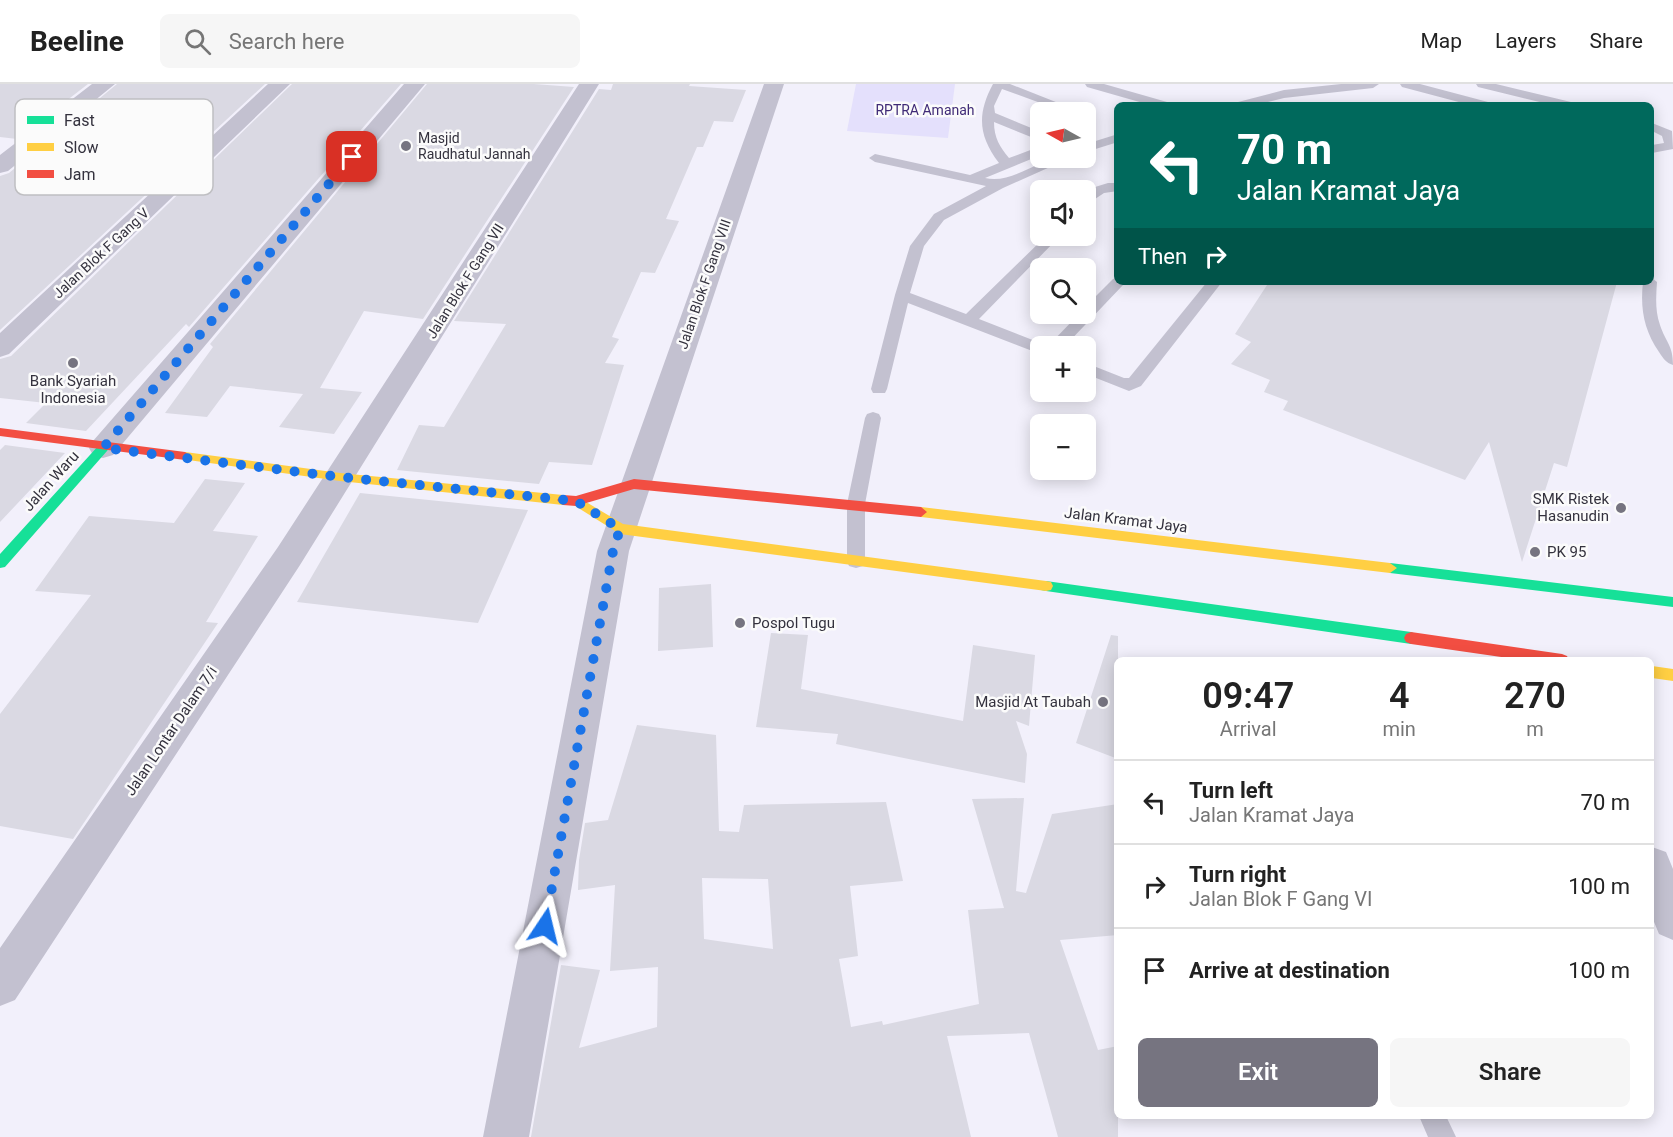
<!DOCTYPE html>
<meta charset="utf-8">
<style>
body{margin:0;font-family:Roboto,sans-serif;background:#f6f6f6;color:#222;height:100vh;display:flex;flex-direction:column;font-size:22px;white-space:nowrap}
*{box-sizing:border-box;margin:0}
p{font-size:20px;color:#767676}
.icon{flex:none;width:33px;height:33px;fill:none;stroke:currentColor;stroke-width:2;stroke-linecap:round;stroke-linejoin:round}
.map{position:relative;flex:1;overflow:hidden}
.panel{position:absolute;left:1114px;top:573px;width:540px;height:462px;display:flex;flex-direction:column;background:#fff;border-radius:9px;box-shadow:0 3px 15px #0003}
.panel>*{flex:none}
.guide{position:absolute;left:1114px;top:18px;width:540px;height:183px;border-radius:9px;box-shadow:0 3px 15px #0003;background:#00695c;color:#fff;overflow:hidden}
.needle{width:39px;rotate:278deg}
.buttons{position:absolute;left:1030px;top:18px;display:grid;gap:12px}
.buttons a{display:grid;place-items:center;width:66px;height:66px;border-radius:9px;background:#fff;box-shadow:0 3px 15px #0003;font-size:30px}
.pin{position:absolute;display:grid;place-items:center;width:51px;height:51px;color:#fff;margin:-26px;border-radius:12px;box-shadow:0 3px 9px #0006}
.me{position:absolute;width:66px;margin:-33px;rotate:10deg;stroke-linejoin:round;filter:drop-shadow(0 0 4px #0008)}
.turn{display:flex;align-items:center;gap:21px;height:126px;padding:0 24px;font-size:27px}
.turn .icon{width:78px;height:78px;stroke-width:2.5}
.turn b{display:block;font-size:42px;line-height:51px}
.then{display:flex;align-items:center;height:57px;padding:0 24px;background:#0003;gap:12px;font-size:22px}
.eta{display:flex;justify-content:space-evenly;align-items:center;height:102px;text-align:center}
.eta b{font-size:36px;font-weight:600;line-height:42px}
.button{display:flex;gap:12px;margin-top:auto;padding:12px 24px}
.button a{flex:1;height:69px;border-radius:9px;background:#767480;color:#fff;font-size:24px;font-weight:600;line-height:69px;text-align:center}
.button a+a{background:#f6f6f6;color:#222}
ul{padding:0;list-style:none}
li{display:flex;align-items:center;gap:18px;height:84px;padding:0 24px;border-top:2px solid #e0e0e0}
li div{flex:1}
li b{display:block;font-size:22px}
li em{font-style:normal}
header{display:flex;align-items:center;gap:36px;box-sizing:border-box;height:84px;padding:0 30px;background:#fff;border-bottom:2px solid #e0e0e0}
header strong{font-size:28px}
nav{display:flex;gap:33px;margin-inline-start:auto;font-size:21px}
.search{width:420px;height:54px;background:#f6f6f6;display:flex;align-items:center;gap:15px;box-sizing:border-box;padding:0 21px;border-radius:9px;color:#767676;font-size:22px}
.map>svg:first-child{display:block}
.green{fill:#e4e0fc}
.building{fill:#dad9e3;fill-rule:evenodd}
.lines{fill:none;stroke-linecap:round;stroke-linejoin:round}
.lane{fill:#c3c1d0;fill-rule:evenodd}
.street{fill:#c3c1d0;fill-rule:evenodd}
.fast{fill:#16e098;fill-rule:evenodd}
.slow{fill:#ffcf43;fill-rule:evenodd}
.jam{fill:#f24e42;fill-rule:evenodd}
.route{stroke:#1a73e8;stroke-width:10;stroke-dasharray:0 18}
.poi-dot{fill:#767480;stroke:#fbfbfb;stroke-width:2}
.labels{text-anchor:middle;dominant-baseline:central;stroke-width:5;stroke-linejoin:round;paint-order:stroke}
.far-park-label{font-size:14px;fill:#402b77;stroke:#fbfbfb}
.far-poi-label{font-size:14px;fill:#34323e;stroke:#fbfbfb;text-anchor:start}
.far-street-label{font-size:14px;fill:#34323e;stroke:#fbfbfb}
.poi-label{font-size:15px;fill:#34323e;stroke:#fbfbfb;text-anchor:end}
.street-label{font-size:15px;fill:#34323e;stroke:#fbfbfb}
.key{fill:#fbfbfb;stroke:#bfbfc2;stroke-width:1.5}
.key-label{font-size:16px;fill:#34323e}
</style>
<header>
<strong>Beeline</strong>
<div class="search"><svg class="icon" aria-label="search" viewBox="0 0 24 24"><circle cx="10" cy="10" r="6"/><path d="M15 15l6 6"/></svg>Search here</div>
<nav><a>Map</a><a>Layers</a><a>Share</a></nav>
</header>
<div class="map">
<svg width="1673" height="1053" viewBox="0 0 1673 1053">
<rect width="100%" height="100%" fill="#f2f0fb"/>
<path class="green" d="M856 0H955L948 54 847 47Z"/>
<path class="building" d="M0 0H88L17 55 0 53Z
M117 0H265L0 246V92L9 89Z
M292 0H401L189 243 186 240 86 347 26 339 46 319 0 314V275L11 272Z
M427 0H534L574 3 423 235 364 227 320 304 362 308 334 350 279 343 303 310 230 302 207 333 165 329 213 263 210 260Z
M613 0H690L689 2 746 6 733 38 714 37 703 63H697L666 135 679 137 655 189 641 188 612 253 619 255 605 279 624 281 592 381 549 378 539 400 397 386 419 341 444 343 506 240 454 237 599 5 611 6Z
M1269 198H1617L1567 383 1554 379 1522 478 1489 358 1465 396 1283 326 1288 317 1264 308 1270 296 1231 280 1251 258 1235 250Z
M5 361 65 369 0 438V366Z
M205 395 245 399 213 447 258 452 206 538 218 539 73 755 0 742V630L91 511 35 507 89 432 174 439Z
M360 409 528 426 478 539 297 518Z
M711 500 713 563 658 567 659 504Z
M771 549 808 551 801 605 963 637 973 561 1035 571 1029 642 1016 637 1027 670 1025 699 836 660 838 650 756 643Z
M1111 551 1118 552V675L1076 659Z
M637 641 716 651 719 747 739 748 744 721 886 718 903 797 850 802 858 872 839 875 851 943 882 937 883 941 979 920 968 826 1004 824 972 715 1024 714 1016 807 1026 809 1052 730 1118 720V851L1060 856 1098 966 1118 962V1053H1058L1029 949 947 952 971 1053H531L561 881 600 886 579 964 657 943 658 883 610 887 615 801 578 806 579 776 585 739 608 736ZM702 794 768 795 773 865 704 855Z"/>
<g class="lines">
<path class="lane" d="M993 0H1010L1081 28H1065L1002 5 994 22 995 29 1041 48V57L994 38C994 54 1000 63 1009 74L1041 62V71L985 94C1014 101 1040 71 1070 74L1003 104 944 136 924 162 910 209 966 230 1046 152H1060L979 235 1048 262H1041V269L1035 268 908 219 887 305 885 309H873L871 305 895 211 910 162 934 130 986 102 875 78 869 74 875 70 970 91 999 79C978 51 977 30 993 0Z
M1085 0H1104L1167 18 1169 21H1150L1087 3Z
M1341 0H1379L1373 4 1284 14 1256 21H1236L1238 18 1284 6Z
M1400 0H1420L1488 18 1490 21H1470L1402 3Z
M1476 0H1496L1571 18 1573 21H1552L1478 3Z
M1086 28 1095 33 1094 44 1086 49Z
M1652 39 1672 47 1673 65 1652 69V61L1664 59 1662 52 1652 47Z
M1118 50V58L1086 68V60Z
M1108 99H1118V107L1104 109 1086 121V110L1095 103Z
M1118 194V198H1125L1123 201 1065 262H1048L1079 230H1086V222L1113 195Z
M1652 194 1657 198C1656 213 1655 227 1660 241 1666 259 1673 261 1673 281 1666 279 1663 274 1659 268 1644 246 1640 225 1643 198H1652Z
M1207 198H1222L1141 302 1129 307 1086 290V279L1124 294H1129Z
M873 328 879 330 881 334 865 420V477L863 482 856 484 849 482 847 477V420L865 334 867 330Z
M1419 1032H1446L1456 1053H1428Z"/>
<path class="street" d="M92 0H115L8 87 0 89V71Z
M268 0H290L9 270 0 273V249Z
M404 0H425L113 371 103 374 93 371 89 364 93 357Z
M579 0H599L300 481 15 916 0 922V864L278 463Z
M764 0H784L629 467 529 1053H483L597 467Z
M1652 763 1666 768 1673 785V856L1659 850 1652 833Z"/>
<path class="fast" d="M103 360 109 364 107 367 5 483 0 484V470L99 361Z
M1390 479 1673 513V523L1390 489 1383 484Z
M1046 497 1411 548 1416 550 1418 554 1416 558 1411 560 1046 507 1041 506 1039 502 1041 498Z"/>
<path class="slow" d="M185 368 340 389 563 411 569 416 563 421 340 397 181 375 179 372 181 369Z
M576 412 623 440 1046 497 1051 498 1053 502 1051 506 1046 507 620 450 572 420 570 417Z
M921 423 1390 479 1397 484 1390 489 921 433 915 428Z
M1652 582 1673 585V597L1652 594Z"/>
<path class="jam" d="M0 344 185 368 191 372 185 376 0 352Z
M634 395 921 423 927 428 921 433 634 405 576 422 563 421 557 416 563 411 576 412Z
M1411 548 1562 570 1567 572 1569 576H1522L1411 560 1406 558 1404 554 1406 550Z"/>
</g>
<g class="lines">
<path class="route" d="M352 73 103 364 340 393 576 417 620 445 613 467 545 842"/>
</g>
<g class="poi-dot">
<circle cx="406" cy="62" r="6"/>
<circle cx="73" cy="279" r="6"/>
<circle cx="1621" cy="424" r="6"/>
<circle cx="1535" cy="468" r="6"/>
<circle cx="740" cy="539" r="6"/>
<circle cx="1103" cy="618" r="6"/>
</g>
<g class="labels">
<g class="far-park-label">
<text x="925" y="26">RPTRA Amanah</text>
</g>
<g class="far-poi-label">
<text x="418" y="54">Masjid<tspan x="418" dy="16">Raudhatul Jannah</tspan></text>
</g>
<g class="far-street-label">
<text transform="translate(101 169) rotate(-43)">Jalan Blok F Gang V</text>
<text transform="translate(465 197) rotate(-58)">Jalan Blok F Gang VII</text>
<text transform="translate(704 200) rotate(-71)">Jalan Blok F Gang VIII</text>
</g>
<g class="poi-label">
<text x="73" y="297" text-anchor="middle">Bank Syariah<tspan x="73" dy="17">Indonesia</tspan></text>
<text x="1609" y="415">SMK Ristek<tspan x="1609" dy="17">Hasanudin</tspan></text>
<text x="1547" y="468" text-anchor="start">PK 95</text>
<text x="752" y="539" text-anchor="start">Pospol Tugu</text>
<text x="1091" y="618">Masjid At Taubah</text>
</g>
<g class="street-label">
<text transform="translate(51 397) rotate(-48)">Jalan Waru</text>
<text transform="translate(1126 436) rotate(7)">Jalan Kramat Jaya</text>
<text transform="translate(171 647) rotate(-56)">Jalan Lontar Dalam 7/i</text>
</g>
</g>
<rect x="15" y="15" width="198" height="96" rx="9" class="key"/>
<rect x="27" y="32" width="27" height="8" fill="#16e098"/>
<rect x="27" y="59" width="27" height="8" fill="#ffcf43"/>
<rect x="27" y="86" width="27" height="8" fill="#f24e42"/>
<g class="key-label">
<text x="64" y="42">Fast</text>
<text x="64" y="69">Slow</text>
<text x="64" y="96">Jam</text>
</g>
</svg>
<div class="buttons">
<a><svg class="needle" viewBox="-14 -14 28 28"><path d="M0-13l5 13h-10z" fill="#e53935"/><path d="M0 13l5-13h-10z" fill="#767676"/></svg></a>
<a><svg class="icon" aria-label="sound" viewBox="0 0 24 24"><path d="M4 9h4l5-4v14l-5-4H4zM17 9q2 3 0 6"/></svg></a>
<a><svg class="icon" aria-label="search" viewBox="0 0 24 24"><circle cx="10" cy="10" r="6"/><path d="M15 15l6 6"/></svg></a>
<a>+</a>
<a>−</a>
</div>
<div class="pin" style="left:352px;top:73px;background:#d93025"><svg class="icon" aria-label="arrive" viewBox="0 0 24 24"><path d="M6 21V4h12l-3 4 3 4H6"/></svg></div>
<svg class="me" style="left:545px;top:842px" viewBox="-20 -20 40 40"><path d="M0-17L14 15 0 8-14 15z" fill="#1a73e8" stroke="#fff" stroke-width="4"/></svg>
<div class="guide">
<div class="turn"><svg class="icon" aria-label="left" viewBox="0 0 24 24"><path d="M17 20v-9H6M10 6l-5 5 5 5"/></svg><div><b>70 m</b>Jalan Kramat Jaya</div></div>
<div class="then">Then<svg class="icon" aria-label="right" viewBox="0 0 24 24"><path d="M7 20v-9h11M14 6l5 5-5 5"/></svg></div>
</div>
<section class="panel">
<div class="eta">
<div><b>09:47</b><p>Arrival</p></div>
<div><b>4</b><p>min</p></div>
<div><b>270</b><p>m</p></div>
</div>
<ul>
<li><svg class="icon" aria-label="left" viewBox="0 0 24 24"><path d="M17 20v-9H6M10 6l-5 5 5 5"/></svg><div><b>Turn left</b><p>Jalan Kramat Jaya</p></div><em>70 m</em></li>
<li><svg class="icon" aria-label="right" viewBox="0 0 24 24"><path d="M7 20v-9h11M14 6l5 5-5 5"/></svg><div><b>Turn right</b><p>Jalan Blok F Gang VI</p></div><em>100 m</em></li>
<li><svg class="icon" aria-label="arrive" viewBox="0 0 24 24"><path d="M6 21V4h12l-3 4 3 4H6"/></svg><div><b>Arrive at destination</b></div><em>100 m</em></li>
</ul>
<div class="button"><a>Exit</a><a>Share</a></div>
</section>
</div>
